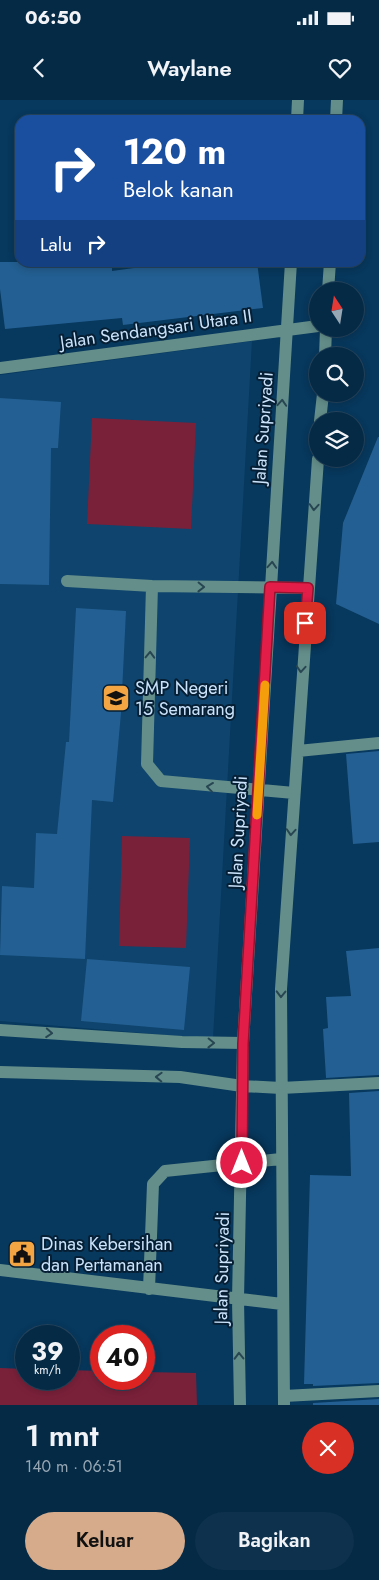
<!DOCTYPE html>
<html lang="id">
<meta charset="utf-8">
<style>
body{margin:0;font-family:Jost,sans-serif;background:#0e324d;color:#f1f3f6;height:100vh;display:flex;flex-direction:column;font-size:19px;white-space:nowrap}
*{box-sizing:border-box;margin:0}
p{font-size:16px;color:#97a7b3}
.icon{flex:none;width:28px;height:28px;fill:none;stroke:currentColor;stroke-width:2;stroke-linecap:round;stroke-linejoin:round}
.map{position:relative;height:1305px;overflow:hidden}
.panel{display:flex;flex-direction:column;background:#052a46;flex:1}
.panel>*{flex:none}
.guide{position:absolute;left:15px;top:15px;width:350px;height:152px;border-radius:15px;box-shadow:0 2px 8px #0003,0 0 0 1px #26465f;background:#1a4fa0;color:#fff;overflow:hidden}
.needle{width:32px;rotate:348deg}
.controls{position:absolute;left:309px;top:182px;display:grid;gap:10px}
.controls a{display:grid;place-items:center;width:55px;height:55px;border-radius:50%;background:#052a46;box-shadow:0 2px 8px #0003,0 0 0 1px #26465f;font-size:25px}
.speed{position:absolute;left:15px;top:1225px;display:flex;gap:10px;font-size:25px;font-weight:700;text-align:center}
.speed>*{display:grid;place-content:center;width:65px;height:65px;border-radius:50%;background:#052a46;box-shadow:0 2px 8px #0003,0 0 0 1px #26465f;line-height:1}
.speed small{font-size:12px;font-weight:400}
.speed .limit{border:8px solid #d22;background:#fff;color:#111}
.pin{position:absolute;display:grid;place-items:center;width:42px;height:42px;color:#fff;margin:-21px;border-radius:10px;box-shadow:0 2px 8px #0006}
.me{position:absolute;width:55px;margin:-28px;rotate:0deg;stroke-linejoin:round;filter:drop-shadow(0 0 4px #0008)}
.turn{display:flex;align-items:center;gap:18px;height:105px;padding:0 25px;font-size:22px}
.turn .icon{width:65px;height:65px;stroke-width:2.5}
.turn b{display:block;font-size:35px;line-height:42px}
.then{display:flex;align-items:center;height:48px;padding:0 25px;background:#0003;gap:10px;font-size:19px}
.round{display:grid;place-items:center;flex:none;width:52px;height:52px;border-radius:26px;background:#0e324d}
.head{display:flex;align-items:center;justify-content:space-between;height:85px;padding:0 25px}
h1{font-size:30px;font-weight:600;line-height:38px}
.action{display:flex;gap:10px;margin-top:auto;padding:10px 25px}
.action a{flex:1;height:58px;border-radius:30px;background:#d6ab8b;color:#111;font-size:20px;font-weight:600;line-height:58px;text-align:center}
.action a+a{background:#0e324d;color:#f1f3f6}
.status{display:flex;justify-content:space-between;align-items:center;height:35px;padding:0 25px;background:#052a46;direction:ltr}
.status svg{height:14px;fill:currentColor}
header{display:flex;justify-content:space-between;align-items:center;height:65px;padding:0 25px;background:#052a46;font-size:22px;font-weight:600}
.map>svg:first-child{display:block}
.built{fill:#0e446d}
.green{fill:#7a213a}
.building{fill:#235f92}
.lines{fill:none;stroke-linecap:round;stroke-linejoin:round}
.minor{stroke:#648e8a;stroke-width:12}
.oneway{stroke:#274652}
.route-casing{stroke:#92132f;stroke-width:12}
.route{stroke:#e11d48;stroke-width:9}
.slow{stroke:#f59e0b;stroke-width:9}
.labels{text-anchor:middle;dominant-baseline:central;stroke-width:4;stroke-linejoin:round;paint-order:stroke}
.street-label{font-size:18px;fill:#cbe3fb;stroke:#061f34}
.poi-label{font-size:18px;fill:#cbe3fb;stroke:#061f34;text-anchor:start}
</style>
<div class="status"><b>06:50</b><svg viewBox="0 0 49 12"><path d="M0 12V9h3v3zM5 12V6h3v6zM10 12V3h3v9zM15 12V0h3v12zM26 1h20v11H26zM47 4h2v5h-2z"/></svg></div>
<header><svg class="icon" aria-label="back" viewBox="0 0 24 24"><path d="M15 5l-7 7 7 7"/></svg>Waylane<svg class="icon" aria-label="heart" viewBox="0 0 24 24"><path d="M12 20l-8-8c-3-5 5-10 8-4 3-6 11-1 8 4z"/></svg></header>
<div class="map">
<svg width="379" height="1305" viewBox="0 0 379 1305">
<rect width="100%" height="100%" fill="#07385d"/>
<path class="built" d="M252 241 213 939 0 921V275Z"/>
<path class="green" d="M92 318 196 323 191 429 87 424Z
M122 736 190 738 186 848 119 846Z
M0 1268 26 1269V1279H69V1270L101 1271V1279H144V1272L196 1273 197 1305H0Z"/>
<path class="building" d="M0 162H112V171L178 162H257L263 208 123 225 122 218 5 229 0 189Z
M0 298 61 302 58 348H51L49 485 0 484Z
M378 337H379V524L336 504 343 423Z
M76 508 126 511 121 613 113 702 92 700 85 859 0 855 2 786 34 788 36 733 57 734 66 642H69Z
M379 651V742L353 744 346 654Z
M379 848V975L326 978 323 929 328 928 326 897 351 896 346 851Z
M87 859 190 867 184 930 81 921Z
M379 991V1283L313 1286V1284H304L310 1075 351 1076 349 993Z
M379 1299V1305H313V1303Z"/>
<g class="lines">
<path class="minor" d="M297 20 298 0
M336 20 337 0
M328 191 330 162
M325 256 326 229
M0 268 318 226
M320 321 323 294
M67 481 152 486 308 488
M152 486 147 664 161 681 294 693
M298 651 379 643
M0 930 182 942 243 943
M0 972 180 977 242 986 281 988 379 983
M0 1170 282 1204
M149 1189 153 1084 165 1071 281 1059
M284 1296 379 1291
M240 1305 238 1200 243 943 291 162
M284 1305 281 889 318 359"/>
</g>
<defs><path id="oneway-chevron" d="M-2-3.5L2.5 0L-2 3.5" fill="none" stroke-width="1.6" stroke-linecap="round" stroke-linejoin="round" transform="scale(1.25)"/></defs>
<g class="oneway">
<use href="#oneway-chevron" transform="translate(282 303) rotate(-86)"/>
<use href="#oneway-chevron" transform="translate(314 407) rotate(94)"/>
<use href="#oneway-chevron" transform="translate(272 465) rotate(-86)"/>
<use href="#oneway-chevron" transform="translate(201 487) rotate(1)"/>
<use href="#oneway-chevron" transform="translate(150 555) rotate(-88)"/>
<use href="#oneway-chevron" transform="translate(301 569) rotate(94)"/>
<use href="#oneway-chevron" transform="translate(210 687) rotate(-173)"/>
<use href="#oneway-chevron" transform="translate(291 732) rotate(94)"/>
<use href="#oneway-chevron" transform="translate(281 894) rotate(91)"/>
<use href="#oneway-chevron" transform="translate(49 933) rotate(4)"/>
<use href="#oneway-chevron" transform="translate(211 943) rotate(1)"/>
<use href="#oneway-chevron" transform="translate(159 977) rotate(-178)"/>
<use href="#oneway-chevron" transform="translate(239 1256) rotate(-91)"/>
</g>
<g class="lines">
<g class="route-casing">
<path id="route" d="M242 1063 243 944 270 487 308 488 305 523"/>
</g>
<use href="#route" class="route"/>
<path class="slow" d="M257 715 265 585"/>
</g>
<defs>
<g id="school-square" transform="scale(1.4375)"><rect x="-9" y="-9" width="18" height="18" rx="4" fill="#f3a443" stroke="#061f34"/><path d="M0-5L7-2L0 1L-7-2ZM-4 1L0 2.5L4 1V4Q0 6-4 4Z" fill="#111"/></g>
<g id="civic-square" transform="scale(1.4375)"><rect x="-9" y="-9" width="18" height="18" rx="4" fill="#f3a443" stroke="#061f34"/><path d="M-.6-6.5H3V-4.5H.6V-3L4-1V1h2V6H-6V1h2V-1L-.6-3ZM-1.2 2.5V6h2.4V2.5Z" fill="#111"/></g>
</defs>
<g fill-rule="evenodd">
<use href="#school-square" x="116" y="598"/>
<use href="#civic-square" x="22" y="1154"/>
</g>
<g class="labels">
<g class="street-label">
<text transform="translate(156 229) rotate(-8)">Jalan Sendangsari Utara II</text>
<text transform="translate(263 328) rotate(-86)">Jalan Supriyadi</text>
<text transform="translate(238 732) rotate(-87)">Jalan Supriyadi</text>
<text transform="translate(222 1168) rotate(-89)">Jalan Supriyadi</text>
</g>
<g class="poi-label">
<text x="135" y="588">SMP Negeri<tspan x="135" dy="21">15 Semarang</tspan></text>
<text x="41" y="1144">Dinas Kebersihan<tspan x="41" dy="21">dan Pertamanan</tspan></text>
</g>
</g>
</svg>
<div class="controls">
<a><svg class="needle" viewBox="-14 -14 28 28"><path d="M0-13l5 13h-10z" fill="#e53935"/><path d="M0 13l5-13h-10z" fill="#97a7b3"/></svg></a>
<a><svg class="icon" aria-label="search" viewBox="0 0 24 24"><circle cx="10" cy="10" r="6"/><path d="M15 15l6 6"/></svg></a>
<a><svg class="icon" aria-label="layers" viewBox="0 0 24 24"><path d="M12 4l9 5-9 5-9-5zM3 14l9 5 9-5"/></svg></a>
</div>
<div class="speed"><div>39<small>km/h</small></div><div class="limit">40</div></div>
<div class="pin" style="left:305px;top:523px;background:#d93025"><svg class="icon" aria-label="arrive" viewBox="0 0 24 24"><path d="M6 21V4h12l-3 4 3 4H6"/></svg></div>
<svg class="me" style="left:242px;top:1063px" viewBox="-20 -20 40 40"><circle r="17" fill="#e11d48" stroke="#fff" stroke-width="3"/><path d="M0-11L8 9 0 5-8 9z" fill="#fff"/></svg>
<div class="guide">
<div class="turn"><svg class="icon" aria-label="right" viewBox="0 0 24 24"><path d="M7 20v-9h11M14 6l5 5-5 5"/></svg><div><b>120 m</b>Belok kanan</div></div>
<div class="then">Lalu<svg class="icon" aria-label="right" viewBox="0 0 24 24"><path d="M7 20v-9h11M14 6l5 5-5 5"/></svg></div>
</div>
</div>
<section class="panel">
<div class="head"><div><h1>1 mnt</h1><p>140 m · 06:51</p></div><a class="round" style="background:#d93025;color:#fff"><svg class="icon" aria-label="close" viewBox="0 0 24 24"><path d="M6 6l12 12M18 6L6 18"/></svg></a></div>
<div class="action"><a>Keluar</a><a>Bagikan</a></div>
</section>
